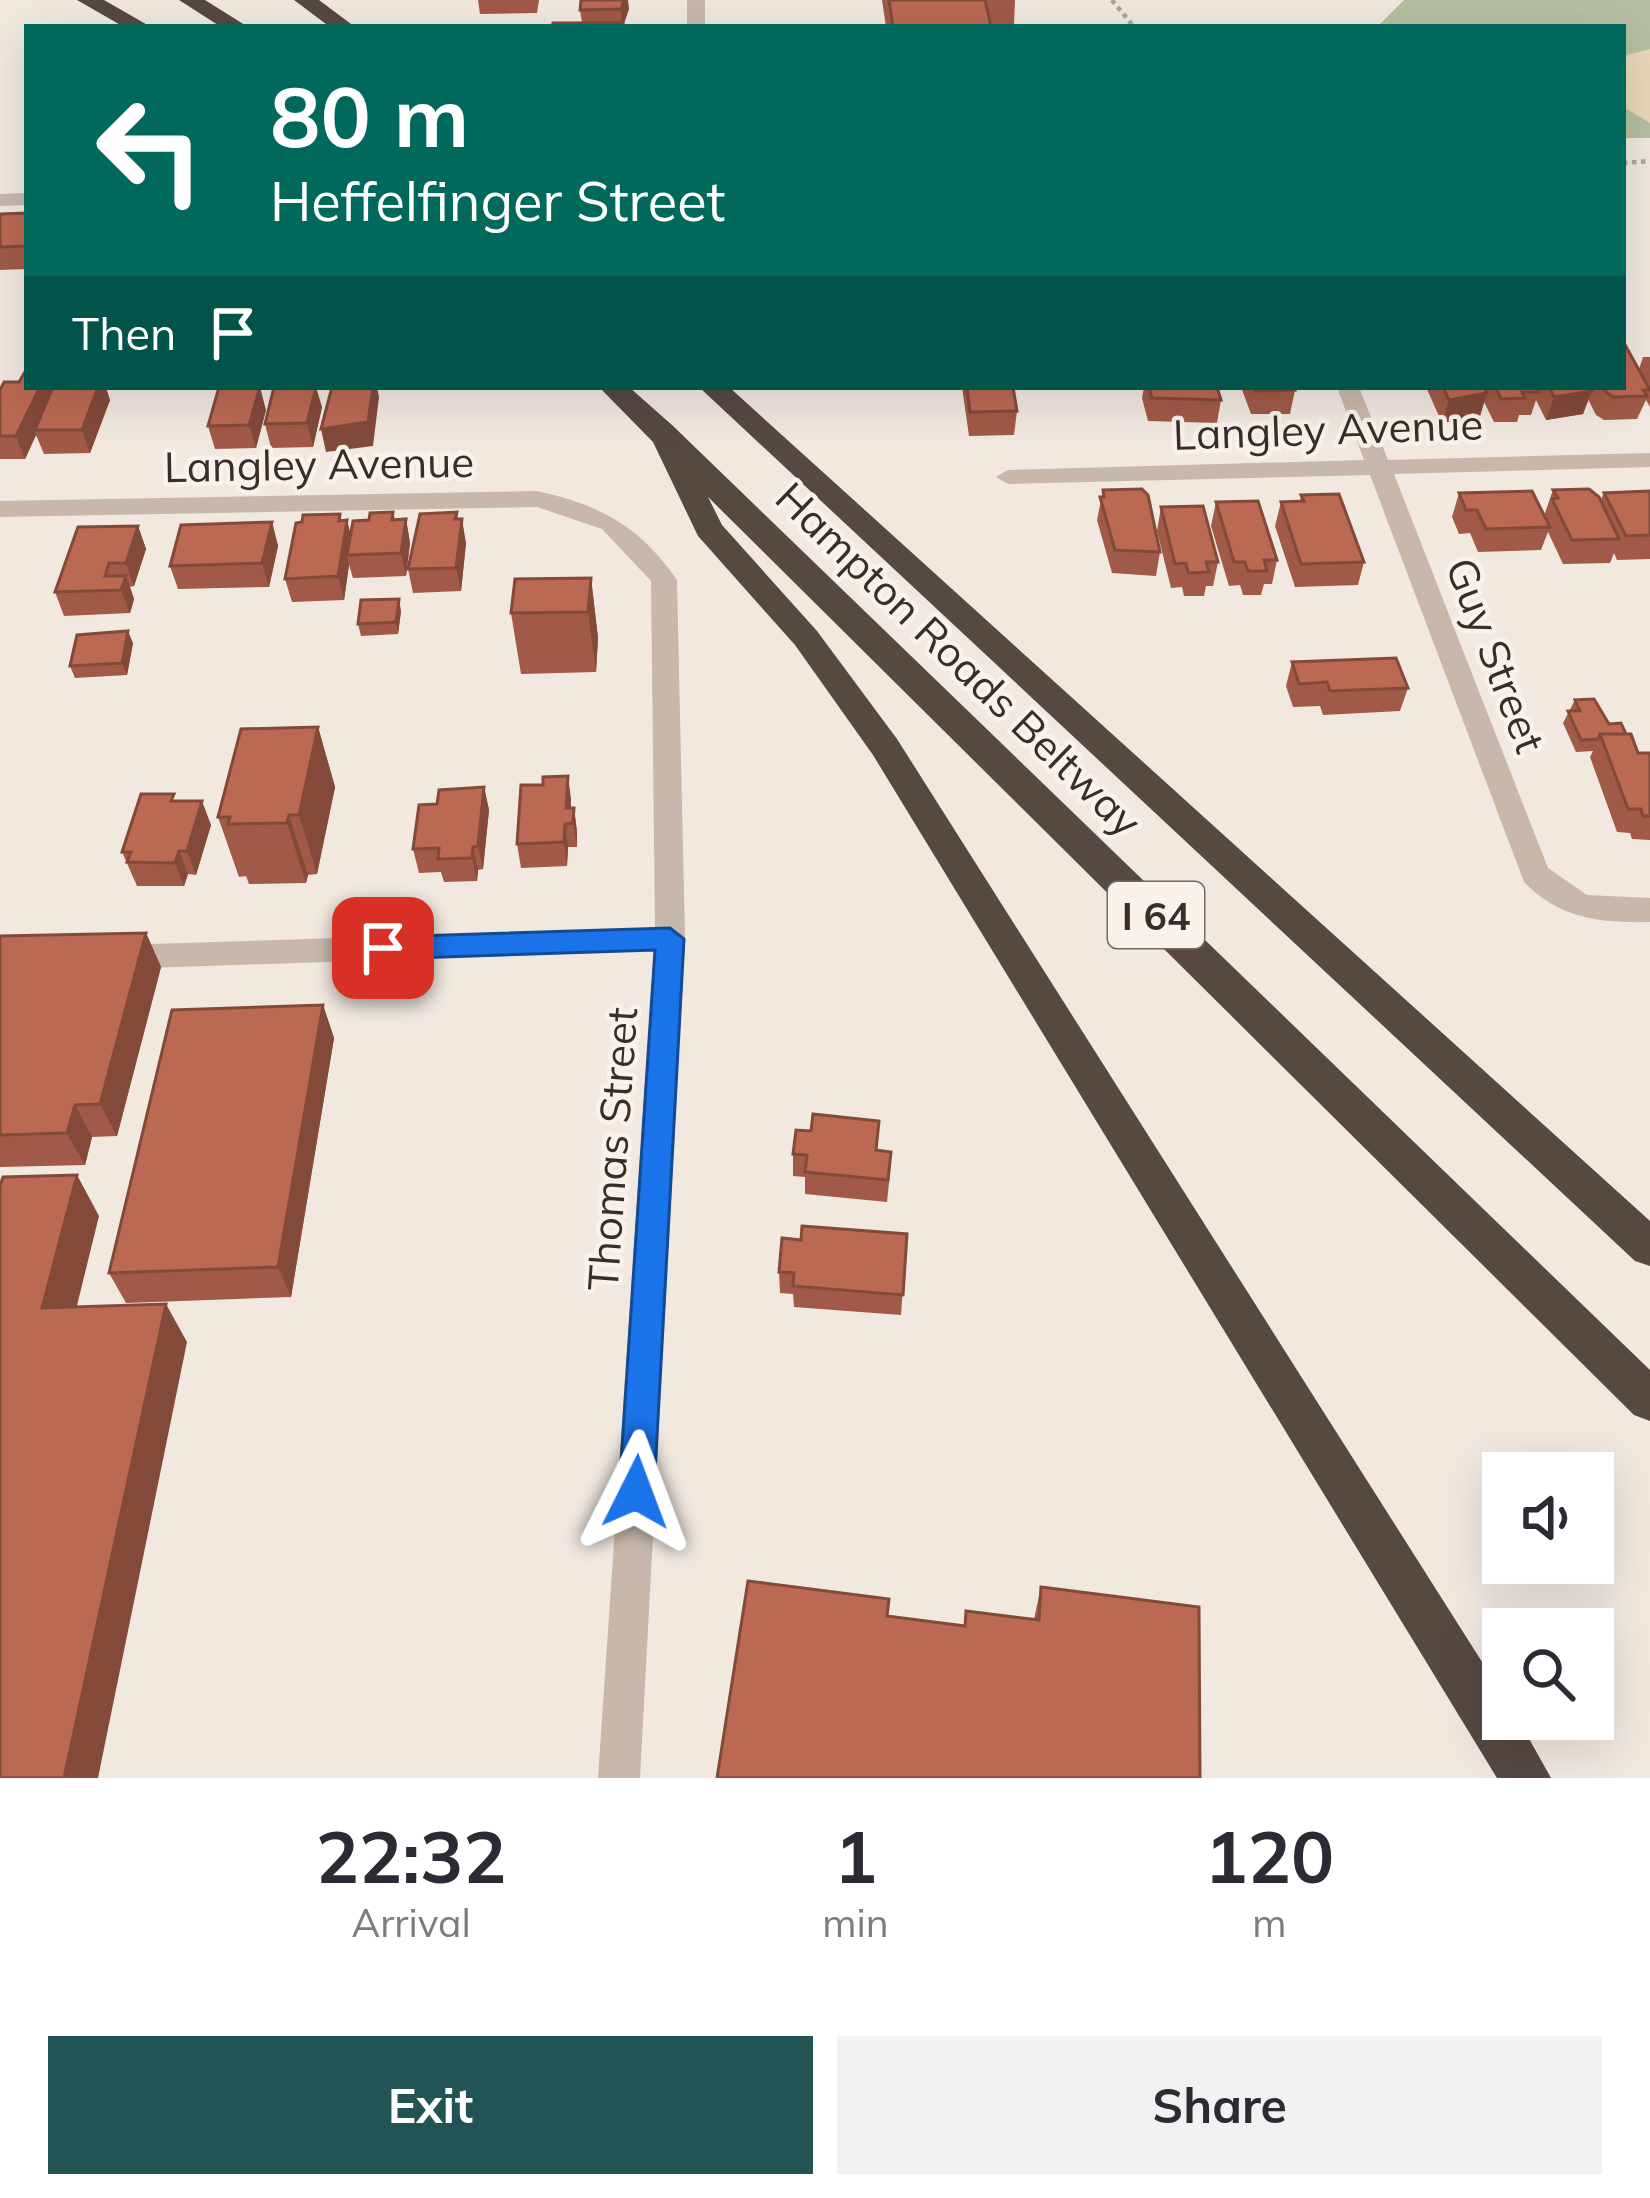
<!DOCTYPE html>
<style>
body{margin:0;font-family:Mulish,sans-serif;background:#f2f2f3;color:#2b2b33;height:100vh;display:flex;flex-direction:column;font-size:45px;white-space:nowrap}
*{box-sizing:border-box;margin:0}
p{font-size:39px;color:#7c7c81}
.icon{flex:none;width:66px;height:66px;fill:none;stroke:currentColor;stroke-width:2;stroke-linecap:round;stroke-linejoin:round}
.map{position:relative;height:1778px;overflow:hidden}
.panel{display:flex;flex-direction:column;background:#fff;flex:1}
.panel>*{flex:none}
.top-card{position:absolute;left:24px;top:24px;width:1602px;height:366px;border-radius:0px;box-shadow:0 12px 48px #0002;background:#00695c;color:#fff;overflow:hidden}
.controls{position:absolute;left:1482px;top:1452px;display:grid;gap:24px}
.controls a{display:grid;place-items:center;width:132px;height:132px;border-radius:0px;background:#fff;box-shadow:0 12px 48px #0002;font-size:60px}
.pin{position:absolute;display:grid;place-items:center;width:102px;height:102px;color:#fff;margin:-51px;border-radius:24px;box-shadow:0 6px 18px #0006}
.me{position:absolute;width:132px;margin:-66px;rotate:3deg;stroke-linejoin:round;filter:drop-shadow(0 0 9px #0008)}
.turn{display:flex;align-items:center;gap:42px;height:252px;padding:0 48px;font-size:54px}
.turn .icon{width:156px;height:156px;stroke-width:2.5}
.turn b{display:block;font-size:84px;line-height:102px}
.then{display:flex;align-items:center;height:114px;padding:0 48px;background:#0003;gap:24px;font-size:45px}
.eta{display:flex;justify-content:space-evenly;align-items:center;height:204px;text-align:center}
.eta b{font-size:72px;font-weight:700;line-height:84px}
.cta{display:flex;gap:24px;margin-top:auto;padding:24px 48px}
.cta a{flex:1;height:138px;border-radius:0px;background:#235455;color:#fff;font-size:48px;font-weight:700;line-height:138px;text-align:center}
.cta a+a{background:#f2f2f3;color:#2b2b33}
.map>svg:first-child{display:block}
.green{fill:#b6bfa1}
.sand{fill:#e9d7ba}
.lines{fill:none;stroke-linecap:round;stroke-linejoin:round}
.path{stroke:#b4a297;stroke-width:4.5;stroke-dasharray:4.5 4.5;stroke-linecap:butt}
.minor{fill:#c8b8ac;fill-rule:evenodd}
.motorway{fill:#574842;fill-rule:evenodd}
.wall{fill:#a15a47}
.shaded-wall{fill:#834a3a}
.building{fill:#bb6953;stroke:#834a3a;stroke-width:3}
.route{fill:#1a73e8;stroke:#114b97;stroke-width:3}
.labels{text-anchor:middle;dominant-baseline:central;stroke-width:9;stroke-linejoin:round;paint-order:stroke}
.shield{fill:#f9f2ec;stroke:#716965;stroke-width:3}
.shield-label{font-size:39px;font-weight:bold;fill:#372e2b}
.street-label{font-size:42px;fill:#372e2b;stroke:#f9f2ec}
</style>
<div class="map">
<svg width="1650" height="1778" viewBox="0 0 1650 1778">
<rect width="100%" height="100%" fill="#f1e8e0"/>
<path class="green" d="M1404 0H1650V138H1623V27H1377Z"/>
<path class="sand" d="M1650 49V123L1623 107V56Z"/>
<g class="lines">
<path class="path" d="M1112 0 1134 27
M1623 163 1650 161"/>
<path class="minor" d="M687 0H705V27H687Z
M27 193V205L0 206V194Z
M1337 387H1359L1388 460 1650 453V467L1394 474 1548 868 1587 895 1650 898V922C1602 923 1559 919 1524 882L1370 475 1008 484 996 477 1008 470 1364 460Z
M537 491C600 505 640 526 677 580L685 939 640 1778H598L654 951 118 969 107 966 103 957 107 948 118 945 655 928 651 581 602 529 537 507 0 517V501Z"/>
<path class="motorway" d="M77 0H104L151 27H124Z
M179 0H205L248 27H221Z
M294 0H319L355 27H330Z
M599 387H629L672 425 1650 1370V1421L1634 1415 708 497 722 525 817 631 897 739 1503 1695V1719H1518L1551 1778H1497L873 755 795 645 698 536 653 442Z
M699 387H729L1650 1221V1266L1635 1261Z"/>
</g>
<path class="wall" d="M478 0H539L537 13 480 14Z
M882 0H1015L1014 25 886 27Z
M629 9 623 27 582 23 580 10Z
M27 213V269L0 270V214Z
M1643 357H1650V407L1646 400 1637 419 1604 420 1596 415 1588 399 1583 414 1546 420 1536 400 1531 415H1519L1517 422H1494L1484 402 1480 416 1442 423 1426 387H1623L1639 369Z
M27 387 110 400 90 453 44 454 36 435 25 459H0V390Z
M962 387H1013L1017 411 1014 435 969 436Z
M1144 387H1217L1221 400 1217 423 1148 421 1142 398Z
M1241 387H1294L1295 390 1290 414H1251Z
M322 407 313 447 271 448 265 424Z
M266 410 256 448 215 449 208 426Z
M1103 490 1160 552 1156 576 1112 573 1097 520Z
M1553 490 1600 501 1604 493 1650 491V559L1617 560 1614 553 1610 563 1563 564 1548 532 1541 550 1478 552 1470 533 1459 534 1452 517 1459 493 1545 517V513Z
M1301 495 1364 562 1358 585 1295 587 1275 526 1281 502H1300Z
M1216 502 1277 560 1272 584H1264L1261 595H1243L1240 585 1229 586 1211 526Z
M1161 507 1218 562 1213 586H1206L1204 596H1184L1182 587 1171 588 1157 531Z
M393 512 395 519H406L410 543 406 576 353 578 349 565 344 600 292 602 285 579 347 520 350 534 369 520Z
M458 519 466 543 461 591 413 593 408 569Z
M272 522 278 546 269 587 178 589 170 566Z
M138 526 146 549 134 586 130 587 134 599 130 613 64 616 55 592Z
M591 578 598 638 596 672 521 674 511 613Z
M401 611 398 634 361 636 358 624Z
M133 643 127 675 75 678 70 666Z
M1292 662 1408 688 1400 711 1323 715 1320 706 1293 707 1286 686Z
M1575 700 1609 724 1638 753H1650V840L1632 839 1630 833 1617 832 1590 757 1593 751 1576 752 1563 723Z
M318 727 335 787 317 874 308 875 306 883 249 884 246 876 239 877 218 817Z
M568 776 571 808H574L577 832V847H568L567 866 521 868 517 844 543 785Z
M484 787 489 810 483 869 478 870 477 881 444 882 441 872 419 873 413 849 437 804Z
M176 801 211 825 196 875 188 874 184 886H137L122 852Z
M146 933 161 967 117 1136 92 1137 85 1165 0 1167V936Z
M323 1005 334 1038 291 1297 126 1303 109 1273Z
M877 1150 890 1173 887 1202 805 1194V1177L793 1176V1154Z
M907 1234 901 1315 794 1307 793 1294 780 1293 779 1272 801 1240Z
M1041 1587 1200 1778 888 1616 964 1626 966 1611 1034 1619Z"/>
<path class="shaded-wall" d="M624 0H628L629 9 622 27 621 9Z
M40 387H54L35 430 36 435 25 459 16 436Z
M98 387H106L110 400 90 453 82 430Z
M260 387 266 410 256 448 249 425Z
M316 387 322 407 313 447 307 423Z
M373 387H377L379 397 373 446 326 452 321 429Z
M1592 391 1583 414 1546 420 1554 397Z
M1487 393 1480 416 1442 423 1449 400Z
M457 512 460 532 462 519 466 543 461 591 456 568Z
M340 514 345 534 347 520 353 544 347 555 349 565 344 600 338 576Z
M406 519 410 543 406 576 401 553Z
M272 522 278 546 269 587 262 563Z
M138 526 146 549 134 586 126 563Z
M126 576 134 599 130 613 121 590Z
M591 578 598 638 596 672 588 612Z
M399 599 401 611 398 634 396 622Z
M128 631 133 643 127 675 122 663Z
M318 727 335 787 317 874 299 815Z
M568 776 571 799 570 824 566 808Z
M484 787 489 810 483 869 478 846Z
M202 801 211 825 196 875 187 851Z
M574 808 577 832V847L573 823Z
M289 815 308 875 306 883 287 823Z
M565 824 568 847 567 866 564 842Z
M473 847 478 870 477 881 472 858Z
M179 851 188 874 184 886 175 863Z
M146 933 161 967 117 1136 100 1104Z
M323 1005 334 1038 291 1297 278 1267Z
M75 1105 92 1137 85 1165 67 1133Z
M77 1175 99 1216 67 1346 42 1308Z
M166 1304 187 1342 98 1778H64Z"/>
<path class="building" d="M581 0H624L621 9 580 10Z
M889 0H985L991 27H893Z
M553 23H623L622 27H552Z
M27 213V246L0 247V214Z
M1623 341 1650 390H1643L1647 396 1613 397 1605 391 1603 387H1623Z
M26 370 27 387H40L16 436H0V390L4 382H19Z
M53 387H98L82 430H35Z
M219 387H260L249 425 208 426Z
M274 387H316L307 423 265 424Z
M332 387H373L368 422 321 429Z
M967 387H1013L1017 411 970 412Z
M1149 387H1217L1221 400 1152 398Z
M1254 387H1294L1295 390 1255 391Z
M1443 387H1484L1487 393 1449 400Z
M1496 387H1537L1539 392H1522L1525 398 1501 399Z
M1549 387H1590L1592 391 1554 397Z
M1142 489 1148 495 1160 552 1115 550 1100 497H1104L1103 490Z
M1589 489 1599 497 1619 539 1572 540 1552 499 1558 498 1553 490Z
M1532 491 1550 527 1486 529 1477 510H1466L1459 493Z
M1650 491V535L1626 536 1604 493Z
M1339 494 1364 562 1301 564 1281 502 1304 501 1301 495Z
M1258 501 1277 560H1264L1267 571H1248L1245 562H1234L1216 502Z
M1203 506 1218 562H1206L1209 572 1188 573 1186 563 1175 564 1161 507Z
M393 512 392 520 406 519 401 553 347 555 353 521 369 520 370 513Z
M457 512 455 519H462L456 568 408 569 420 514Z
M340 514 339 521 347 520 338 576 285 579 296 523 302 522 303 515Z
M272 522 262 563 170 566 181 525Z
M138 526 126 563H109L105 576H126L121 590 55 592 78 527Z
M591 578 588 612 511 613 515 579Z
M399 599 396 622 358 624 361 600Z
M128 631 122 663 70 666 77 635Z
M1396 658 1408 688 1330 691 1327 682 1299 684 1292 662Z
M1594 699 1609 724 1621 723 1626 734H1600L1598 739 1581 740 1568 711H1580L1575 700Z
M318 727 299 815H289L287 823 228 824 230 817H218L241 729Z
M1600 734H1631L1638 753H1650V816H1643L1641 809H1628Z
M568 776 566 808H574L573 823 565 824 564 842 517 844 521 785H543V777Z
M484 787 478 846 473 847 472 858 438 859 439 848 413 849 419 805 437 804 439 790Z
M141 794H174L171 801H202L187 851H179L175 863 127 862 131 852H122Z
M146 933 100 1104 75 1105 67 1133 0 1135V936Z
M323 1005 278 1267 109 1273 172 1010Z
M813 1114 879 1121 876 1150 891 1152 888 1180 805 1172 807 1155 793 1154 796 1130 811 1131Z
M77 1175 42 1308 166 1304 64 1778H0V1186L3 1177Z
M802 1226 907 1234 903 1295 793 1286 794 1273 779 1272 782 1238 801 1240Z
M748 1581 889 1599 887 1616 965 1626 966 1611 1039 1620 1041 1587 1199 1607 1200 1778H717Z"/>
<path class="route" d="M670 928 684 939 654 1492 649 1504 636 1509 624 1504 619 1492 655 950 383 959 369 948 383 937Z"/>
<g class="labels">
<rect class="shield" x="1108" y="882" width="96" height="66" rx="9"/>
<g class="shield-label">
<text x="1156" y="915">I 64</text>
</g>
<g class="street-label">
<text transform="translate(1328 429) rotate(-2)">Langley Avenue</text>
<text transform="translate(319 464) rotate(-1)">Langley Avenue</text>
<text transform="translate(1496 655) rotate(69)">Guy Street</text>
<text transform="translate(959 659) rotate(44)">Hampton Roads Beltway</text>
<text transform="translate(612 1149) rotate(-86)">Thomas Street</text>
</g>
</g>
</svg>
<div class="controls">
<a><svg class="icon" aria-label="sound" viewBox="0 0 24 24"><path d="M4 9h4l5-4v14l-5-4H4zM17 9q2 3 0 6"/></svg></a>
<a><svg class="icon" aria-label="search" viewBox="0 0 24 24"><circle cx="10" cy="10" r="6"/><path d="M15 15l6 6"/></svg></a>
</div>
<div class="pin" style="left:383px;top:948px;background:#d93025"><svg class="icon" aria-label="arrive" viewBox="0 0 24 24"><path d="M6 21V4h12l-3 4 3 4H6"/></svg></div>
<svg class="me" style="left:636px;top:1492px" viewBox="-20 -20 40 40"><path d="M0-17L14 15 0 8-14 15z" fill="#1a73e8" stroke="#fff" stroke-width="4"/></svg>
<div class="top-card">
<div class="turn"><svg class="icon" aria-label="left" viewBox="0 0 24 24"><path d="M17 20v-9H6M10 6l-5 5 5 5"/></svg><div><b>80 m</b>Heffelfinger Street</div></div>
<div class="then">Then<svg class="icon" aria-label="arrive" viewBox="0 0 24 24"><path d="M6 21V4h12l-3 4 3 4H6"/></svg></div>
</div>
</div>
<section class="panel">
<div class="eta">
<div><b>22:32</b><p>Arrival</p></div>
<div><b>1</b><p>min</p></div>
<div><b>120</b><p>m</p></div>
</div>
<div class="cta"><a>Exit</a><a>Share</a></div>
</section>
